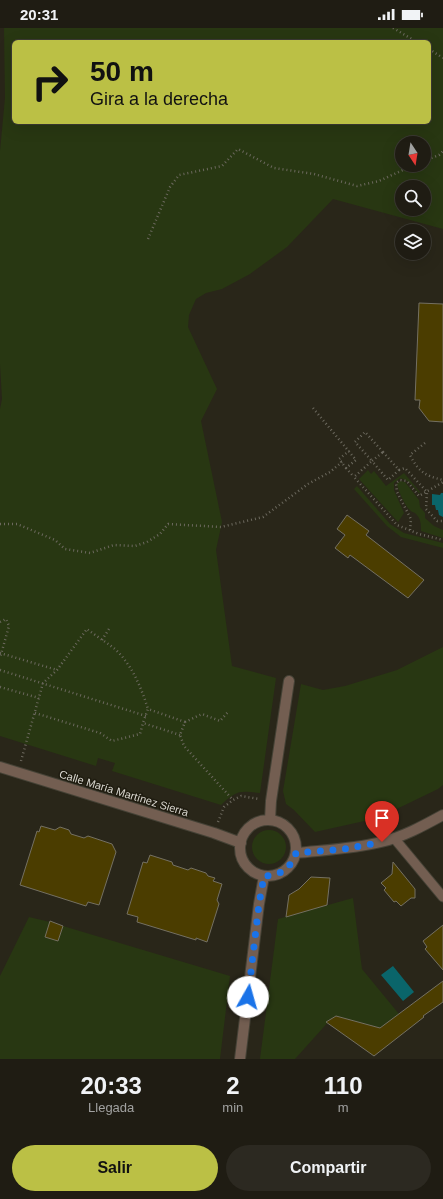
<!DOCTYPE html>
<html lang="es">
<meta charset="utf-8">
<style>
body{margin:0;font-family:Arial,sans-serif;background:#2c2921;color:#f1f3f6;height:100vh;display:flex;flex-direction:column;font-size:15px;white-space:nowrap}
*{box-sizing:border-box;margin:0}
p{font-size:13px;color:#a1a1a0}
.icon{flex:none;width:22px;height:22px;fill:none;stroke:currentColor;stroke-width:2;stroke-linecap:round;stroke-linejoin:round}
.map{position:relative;height:1031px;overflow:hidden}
.side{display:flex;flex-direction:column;background:#1f1c13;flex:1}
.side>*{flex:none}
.banner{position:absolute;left:12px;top:12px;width:419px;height:84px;border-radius:6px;box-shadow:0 4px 16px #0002,0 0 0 1px #3c3a33;background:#bbc045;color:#111;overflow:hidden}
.needle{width:26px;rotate:168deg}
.tools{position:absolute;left:395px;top:108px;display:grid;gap:8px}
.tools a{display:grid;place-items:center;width:36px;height:36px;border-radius:50%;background:#1f1c13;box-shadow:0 4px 16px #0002,0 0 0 1px #3c3a33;font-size:20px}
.pin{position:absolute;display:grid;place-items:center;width:34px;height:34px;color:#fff;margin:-41px -17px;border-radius:50% 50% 50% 0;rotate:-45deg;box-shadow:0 0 4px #0007}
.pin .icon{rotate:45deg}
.me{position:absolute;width:44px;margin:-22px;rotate:7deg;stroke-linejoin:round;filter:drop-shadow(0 0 3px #0008)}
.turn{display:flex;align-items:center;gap:14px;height:84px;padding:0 12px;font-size:18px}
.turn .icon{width:52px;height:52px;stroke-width:2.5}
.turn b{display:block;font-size:28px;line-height:34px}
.eta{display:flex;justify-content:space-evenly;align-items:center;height:68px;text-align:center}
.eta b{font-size:24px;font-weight:700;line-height:28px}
.cta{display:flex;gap:8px;margin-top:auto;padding:8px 12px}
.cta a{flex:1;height:46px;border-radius:24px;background:#bbc045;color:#111;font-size:16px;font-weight:700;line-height:46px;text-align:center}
.cta a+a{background:#2c2921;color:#f1f3f6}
.status{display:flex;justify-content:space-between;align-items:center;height:28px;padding:0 20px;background:#1f1c13;direction:ltr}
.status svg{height:11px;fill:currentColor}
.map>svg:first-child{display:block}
.green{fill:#283712;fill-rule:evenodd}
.water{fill:#0a656a}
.building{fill:#4b3d00;stroke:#747062}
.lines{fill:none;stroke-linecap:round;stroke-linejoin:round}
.lane-casing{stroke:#454236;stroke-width:11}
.street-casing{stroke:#454236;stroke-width:12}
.path{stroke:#6c695e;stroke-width:2.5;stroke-dasharray:1 3;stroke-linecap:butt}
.lane{stroke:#735e51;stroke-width:9}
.street{stroke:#735e51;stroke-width:10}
.route{stroke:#1a73e8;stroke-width:7;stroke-dasharray:0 12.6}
.labels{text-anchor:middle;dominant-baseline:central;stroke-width:3;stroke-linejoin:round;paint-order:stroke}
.street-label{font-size:11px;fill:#dad8d0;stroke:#1f1c10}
</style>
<div class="status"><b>20:31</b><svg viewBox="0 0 49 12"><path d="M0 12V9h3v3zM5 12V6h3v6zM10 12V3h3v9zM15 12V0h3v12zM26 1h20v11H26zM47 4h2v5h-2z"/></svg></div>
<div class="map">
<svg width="443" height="1031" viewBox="0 0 443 1031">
<rect width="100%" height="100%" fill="#292619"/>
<path class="green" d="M4 0H443V201L333 171 287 219 250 246 222 261 206 265 196 271 189 287 188 299 217 361 201 393 222 494 216 522 232 638 276 650 260 765C239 763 237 762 221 777L112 743 115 735 98 730 96 738 0 708V381L2 371 0 336V123L5 70ZM14 14H429V94H14ZM402 115H424V137H402ZM402 159H424V181H402Z
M368 442 371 446 374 443 386 458 404 445 420 464 419 465C413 458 409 452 400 450L394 455V462L404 485 398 494 359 451Z
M400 453 405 454 419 472 420 479 425 485V490L434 498 443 502V510L421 503C421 496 421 490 415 485 414 484 411 484 410 482 405 478 398 462 397 456Z
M357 458 390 496 404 505 443 515V520L401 509 387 498 354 461Z
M443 619V757L438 761 378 790 315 804 294 782 286 776 283 763 301 656 323 662 345 658 397 642Z
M252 819a17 17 0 1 1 34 0a17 17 0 1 1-34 0Z
M353 870 362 941 399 986 380 1000 335 988 331 991 295 1031H260L278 891Z
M29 889 50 894 45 909 58 913 63 898 230 948 220 1031H0V948Z"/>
<path class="water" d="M441 465H443V489L439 487 438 482H436L435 477H432V466L440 467Z
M393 938 414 964 403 973 381 947Z"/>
<path class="building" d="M419 275 443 276V394L429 393 419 380 420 372H415Z
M347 487 369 503 366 507 424 552 408 570 350 527 348 530 335 520 345 507 337 501Z
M41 798 55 802 60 799 69 802 71 806 84 810 88 808 112 816 116 824 99 877 88 874 86 878 20 857 37 803 39 804Z
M150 827 172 834 173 837 188 842 191 840 206 845 208 848 215 850 213 853 222 856 217 872 219 876 207 914 196 910V912L137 894 138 889 127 886 143 834 147 835Z
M393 834 415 861V870H411L401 878 396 873 394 874 384 862 386 860 381 855 392 846Z
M311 849 330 850 327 877 286 889 289 867 299 861Z
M50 893 63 898 58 913 45 909Z
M443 897V942L425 921 427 919 423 913Z
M443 953V974L423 988 424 989 374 1028 326 994 336 988 380 1000Z"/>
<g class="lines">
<g class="lane-casing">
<path id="lane" d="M394 810 443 869"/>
</g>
<g class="street-casing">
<path id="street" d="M0 739 214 805 241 815
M270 792 271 773 289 653
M240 820a28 28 0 1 1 56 0a28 28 0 1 1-56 0Z
M296 825C324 822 353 821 381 814 403 809 423 798 443 787
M240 1031 259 876 264 848"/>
</g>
<path class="path" d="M393 0 417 14
M429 21 443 30
M424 133 439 127 443 123
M148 211 170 159 179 147 222 138 238 121 274 140 314 146 357 158 379 153 414 137
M313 380 356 432 346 440 339 431 349 423
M425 415 410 427C418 443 425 448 443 452
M383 424 365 404 355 414 372 433 354 449 397 497 419 506 443 512
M383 424 399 442 388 452 372 433Z
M346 440 354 449
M399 442 405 440 427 464 426 481 437 493H443
M0 496H17L55 512 65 521 90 525 114 517 135 518 147 514 160 506 168 496 221 499 263 489 308 456 330 444 342 434
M410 502 411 491 397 464 396 455 400 452 407 453 419 468 443 454
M0 594 6 591 9 598 0 630
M102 612 109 601
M0 625 57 642
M0 642 146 688
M0 659 39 670
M35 685 100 705 112 713 140 706 143 695
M185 694 202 686 220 693 228 684
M180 707 143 695 148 681 185 694 180 707 184 718 233 772
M21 733 43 655 57 642 87 601C96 608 106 614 115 621 132 637 141 659 148 681
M218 794 224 779 233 772 241 768 259 771"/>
<use href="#lane" class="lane"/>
<use href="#street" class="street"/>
</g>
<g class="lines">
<path class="route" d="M248 969 259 876 264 848C282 847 290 841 296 825L344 821 382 814"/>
</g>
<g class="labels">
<g class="street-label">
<text transform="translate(124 765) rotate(17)">Calle María Martínez Sierra</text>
</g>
</g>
</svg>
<div class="tools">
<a><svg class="needle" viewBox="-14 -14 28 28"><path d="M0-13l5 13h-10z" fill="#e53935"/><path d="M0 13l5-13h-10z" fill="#a1a1a0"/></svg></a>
<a><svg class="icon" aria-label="search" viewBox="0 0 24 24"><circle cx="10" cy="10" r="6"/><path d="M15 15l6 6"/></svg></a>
<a><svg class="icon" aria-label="layers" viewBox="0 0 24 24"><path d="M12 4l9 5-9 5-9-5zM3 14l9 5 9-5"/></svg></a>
</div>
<div class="pin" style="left:382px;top:814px;background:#d93025"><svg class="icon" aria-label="arrive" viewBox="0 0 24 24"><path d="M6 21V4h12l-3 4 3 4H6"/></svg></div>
<svg class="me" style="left:248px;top:969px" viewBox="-20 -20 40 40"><circle r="19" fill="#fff"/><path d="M0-13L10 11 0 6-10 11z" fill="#1a73e8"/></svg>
<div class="banner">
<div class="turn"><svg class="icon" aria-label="right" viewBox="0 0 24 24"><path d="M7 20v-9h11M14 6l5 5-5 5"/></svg><div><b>50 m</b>Gira a la derecha</div></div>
</div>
</div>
<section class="side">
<div class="eta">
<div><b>20:33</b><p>Llegada</p></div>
<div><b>2</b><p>min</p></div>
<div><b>110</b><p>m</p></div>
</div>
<div class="cta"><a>Salir</a><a>Compartir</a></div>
</section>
